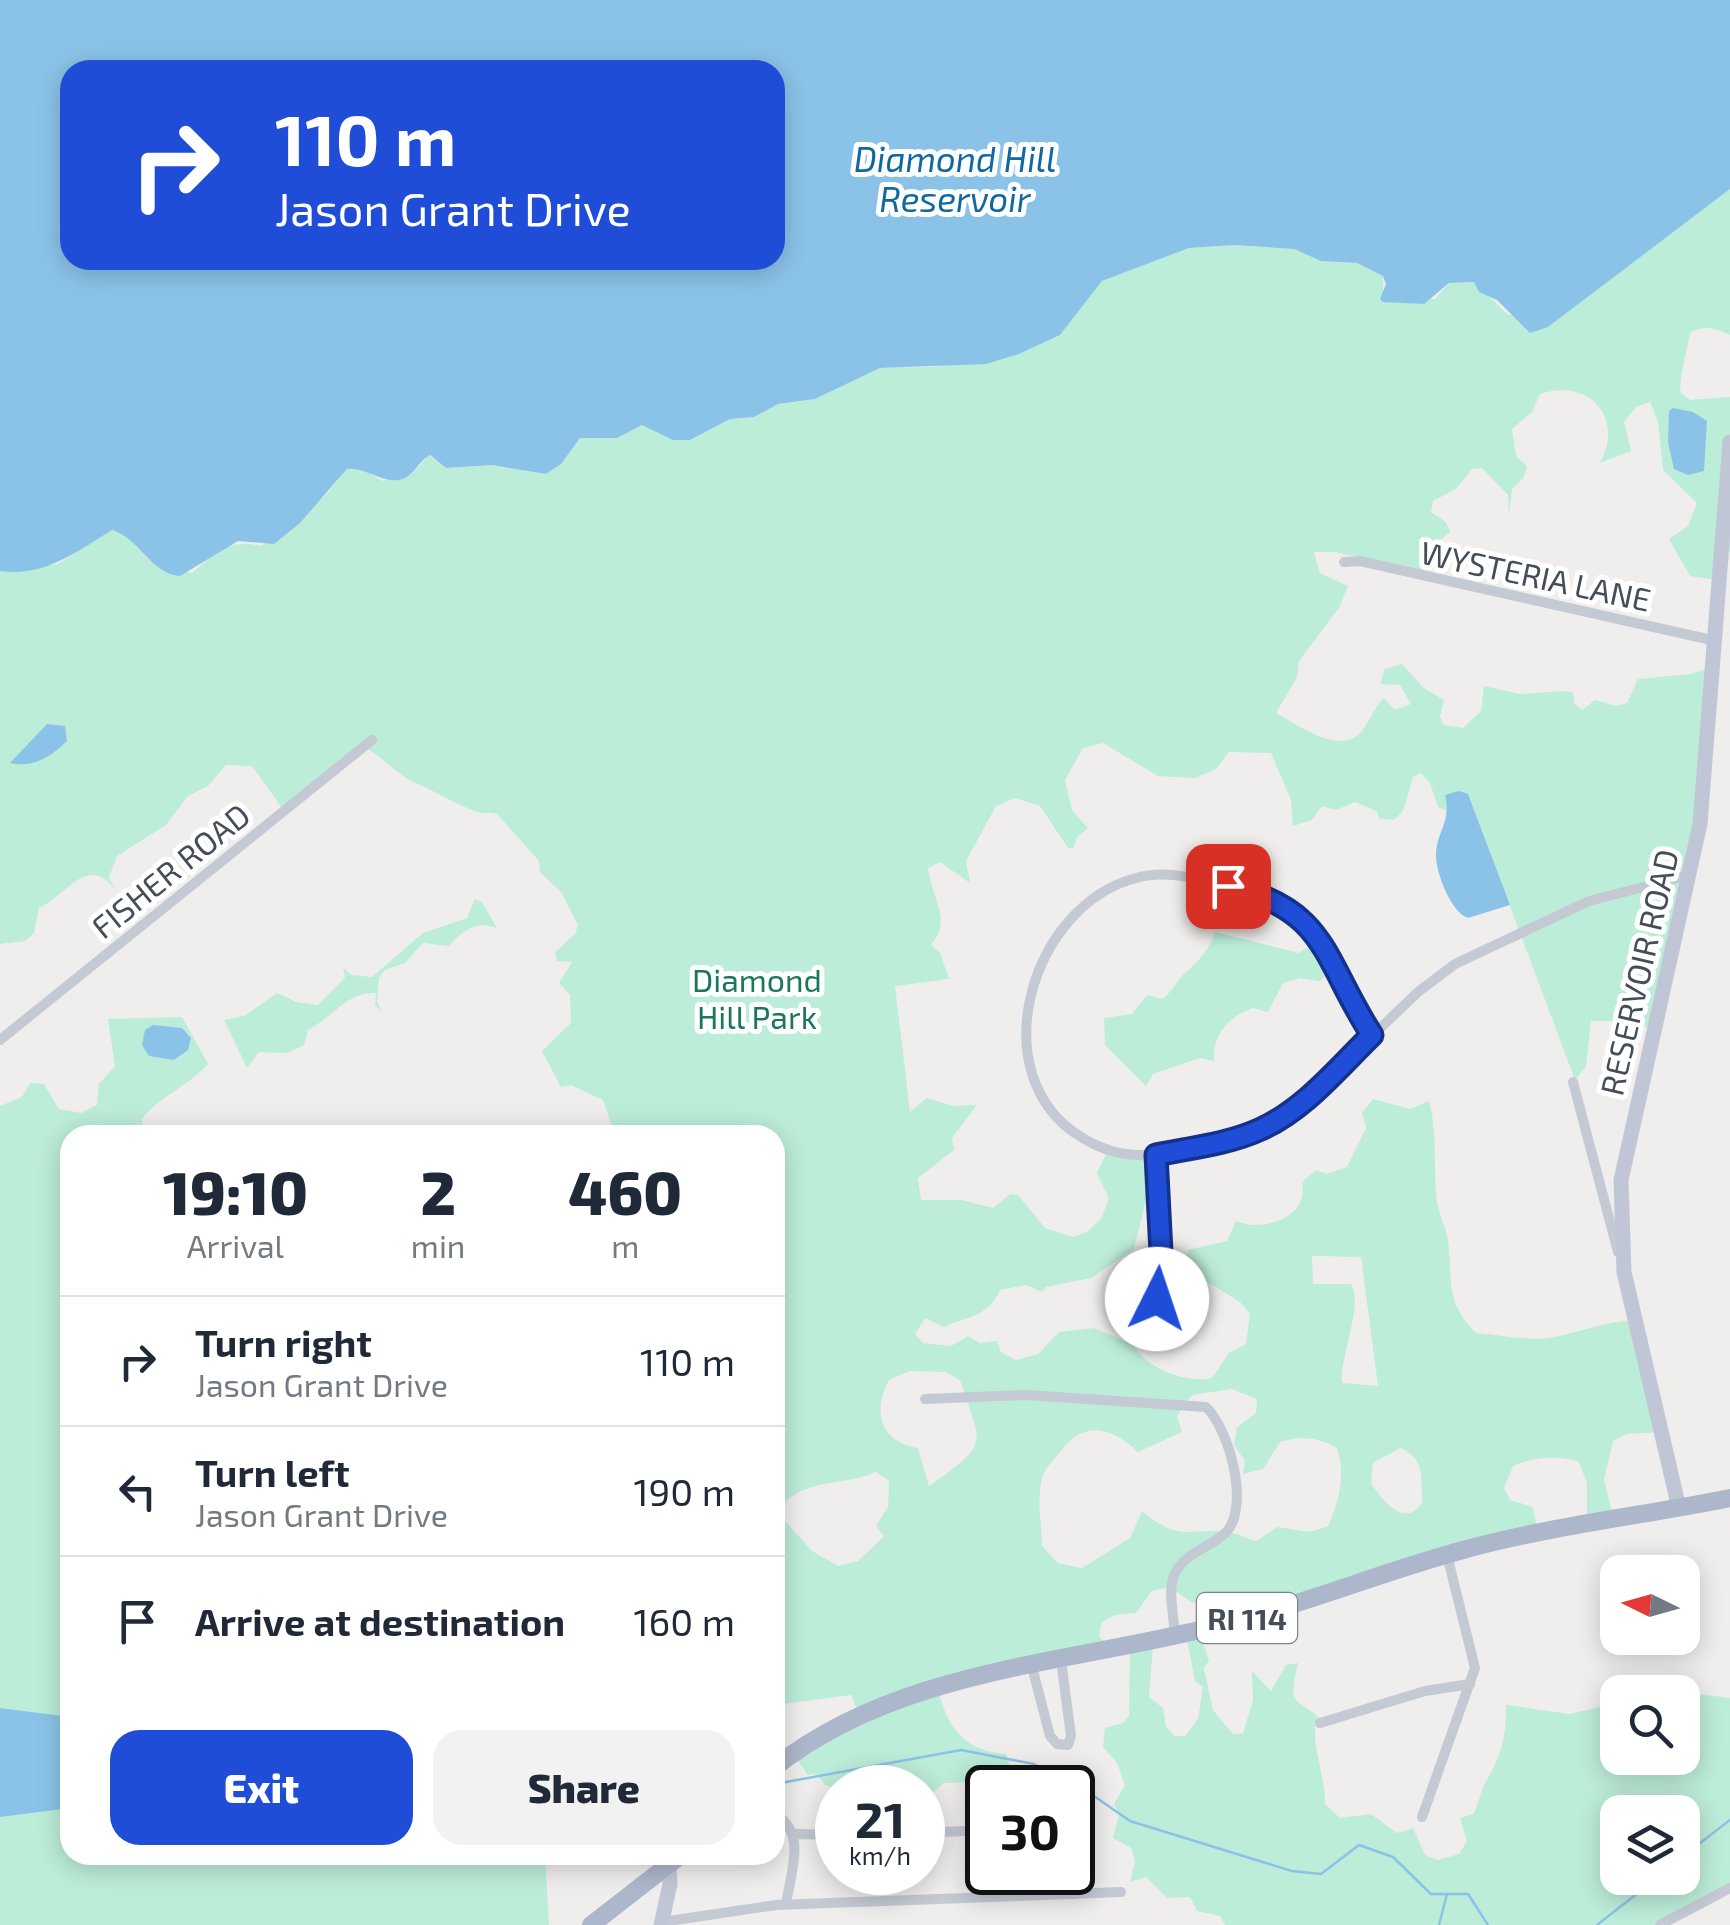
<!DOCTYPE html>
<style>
body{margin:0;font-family:"Exo 2",sans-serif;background:#f2f2f3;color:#1f2937;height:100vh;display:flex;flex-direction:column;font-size:38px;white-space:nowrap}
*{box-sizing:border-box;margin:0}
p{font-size:32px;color:#747a83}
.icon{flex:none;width:55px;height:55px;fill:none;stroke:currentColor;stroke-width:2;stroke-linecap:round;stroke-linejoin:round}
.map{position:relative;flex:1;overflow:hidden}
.side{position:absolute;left:60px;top:1125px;width:725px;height:740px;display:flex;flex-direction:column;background:#fff;border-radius:30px;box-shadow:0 5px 25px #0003}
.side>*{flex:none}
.guide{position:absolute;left:60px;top:60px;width:725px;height:210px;border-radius:30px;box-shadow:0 5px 25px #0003;background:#1f4dd7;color:#fff;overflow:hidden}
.needle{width:65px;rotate:275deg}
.controls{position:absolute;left:1600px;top:1555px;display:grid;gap:20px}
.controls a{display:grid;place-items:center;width:100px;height:100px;border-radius:20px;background:#fff;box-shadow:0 5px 25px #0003;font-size:50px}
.speed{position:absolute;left:815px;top:1765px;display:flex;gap:20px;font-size:50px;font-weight:700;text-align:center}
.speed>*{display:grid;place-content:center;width:130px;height:130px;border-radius:50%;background:#fff;box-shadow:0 5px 25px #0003;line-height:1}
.speed small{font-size:25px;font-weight:400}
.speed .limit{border:5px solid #111;border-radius:15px;background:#fff;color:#111}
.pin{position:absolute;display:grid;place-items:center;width:85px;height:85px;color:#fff;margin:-42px;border-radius:20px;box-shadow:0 5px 15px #0006}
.me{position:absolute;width:110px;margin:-55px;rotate:4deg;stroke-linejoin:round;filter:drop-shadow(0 0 8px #0008)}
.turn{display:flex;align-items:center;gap:35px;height:210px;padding:0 50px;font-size:45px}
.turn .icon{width:130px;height:130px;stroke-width:2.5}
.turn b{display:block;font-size:70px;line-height:85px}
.eta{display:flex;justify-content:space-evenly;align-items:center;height:170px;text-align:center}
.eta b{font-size:60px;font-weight:800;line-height:70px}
.button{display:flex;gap:20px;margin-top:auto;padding:20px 50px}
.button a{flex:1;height:115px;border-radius:30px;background:#1f4dd7;color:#fff;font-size:40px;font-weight:800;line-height:115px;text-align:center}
.button a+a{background:#f2f2f3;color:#1f2937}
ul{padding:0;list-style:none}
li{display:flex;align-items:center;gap:30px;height:130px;padding:0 50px;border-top:2px solid #e0e1e3}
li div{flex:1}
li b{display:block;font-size:38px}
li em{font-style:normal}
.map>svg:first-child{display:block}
.green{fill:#bcedd8;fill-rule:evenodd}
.water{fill:#8bc3e8;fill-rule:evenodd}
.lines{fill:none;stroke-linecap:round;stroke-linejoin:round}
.stream{stroke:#8bc3e8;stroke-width:2.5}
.street{stroke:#c4c9d4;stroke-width:10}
.secondary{stroke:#c0c6d6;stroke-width:15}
.primary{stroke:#adb7cb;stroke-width:18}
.route-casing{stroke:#14328c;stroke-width:25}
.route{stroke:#1f4dd7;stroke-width:18}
.labels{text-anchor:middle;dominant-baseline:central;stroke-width:10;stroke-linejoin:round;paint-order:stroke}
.shield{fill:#fff;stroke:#7e828c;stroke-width:2.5}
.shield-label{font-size:30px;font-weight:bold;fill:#464d5a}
.street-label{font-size:32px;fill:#464d5a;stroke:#fff}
.park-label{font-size:32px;fill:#1a785a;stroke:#fff}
.water-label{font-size:35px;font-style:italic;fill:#1168a1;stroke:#fff}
</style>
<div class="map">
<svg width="1730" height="1925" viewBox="0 0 1730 1925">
<rect width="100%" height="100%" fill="#f0eeed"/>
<path class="green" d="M1730 189V335C1716 329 1703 324 1690 333 1686 355 1681 370 1680 392L1690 400 1730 397V552H1723L1719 580 1690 576 1669 539 1688 526 1697 503 1663 470 1658 421 1650 402 1636 407 1624 422 1631 451 1600 463C1625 416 1588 378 1540 394L1532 412 1512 429 1516 456 1527 466 1524 477 1512 489 1509 515 1508 495 1482 468 1472 469 1456 489 1433 501 1431 512 1446 522 1450 532 1427 551 1423 573 1336 552H1314L1320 573 1348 586 1339 608 1299 661 1297 677 1276 713C1298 725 1341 757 1362 731 1370 721 1374 707 1384 698L1395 710 1411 704 1400 685 1380 684 1385 669 1402 664 1424 688 1444 700 1440 717 1444 725 1463 728 1481 711 1484 686 1520 694 1566 691 1573 693 1574 703 1582 710 1595 700 1616 706 1627 703 1638 679 1691 674 1714 666 1705 768 1653 1029 1625 1021H1591L1586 1067 1575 1080 1468 794 1446 795 1449 811 1438 807 1430 783 1421 773 1413 777 1403 811 1394 820 1380 819 1376 811 1355 802 1336 810 1322 806 1312 820 1293 826 1291 800 1271 753 1229 752 1216 769 1195 778 1158 776 1103 743 1083 748 1065 780 1072 810 1088 828 1077 837 1073 849 1068 848 1040 806 1015 798 996 806 966 861 970 883 940 862 928 868C931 899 953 918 931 945L940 953 949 979 895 986 910 1112 927 1098 953 1106 977 1105 952 1138 954 1150 918 1178 921 1200H962L993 1208 1010 1194 1018 1195 1045 1228 1073 1237 1087 1232 1101 1219 1109 1199 1097 1173 1108 1150 1157 1156 1160 1196 1146 1201 1134 1249 1091 1278 1046 1287 1042 1292 1026 1285 1000 1290C987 1318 970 1315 944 1327L925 1318 915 1334 923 1343 951 1346 968 1336 980 1343 997 1341 1001 1352 1016 1360 1038 1354 1059 1332 1094 1328 1134 1345C1145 1368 1187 1384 1212 1378L1229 1353 1246 1344 1250 1314 1240 1302 1185 1268 1188 1250 1227 1241 1236 1221C1263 1233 1310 1217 1302 1182L1316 1170 1327 1174 1347 1167 1366 1128 1362 1113 1373 1099 1410 1109 1429 1101C1438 1135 1433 1167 1437 1202 1439 1215 1446 1227 1448 1240 1453 1280 1444 1301 1476 1333 1499 1335 1527 1341 1550 1338 1581 1332 1605 1321 1637 1320L1662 1432 1627 1434 1613 1441 1604 1480 1614 1519 1587 1523V1483L1579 1462C1559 1455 1532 1457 1513 1466L1504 1488 1510 1500 1533 1507 1538 1533 1514 1539 1493 1533 1487 1544 1207 1628 1204 1598 1193 1603 1169 1587 1152 1591 1136 1613 1115 1615 1102 1622 1099 1636 1112 1649 938 1690C948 1728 964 1751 1006 1754L1010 1768 995 1781 944 1783 932 1793 910 1779 879 1787 855 1783 837 1789 825 1785 817 1774 808 1775 794 1755 859 1715 851 1695 775 1705V1135H610L612 1126 603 1100 571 1085 561 1087 542 1051 571 1023 570 995 559 983 572 962 557 961 555 952 575 934 578 925 561 892 540 872 539 861 497 814C492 812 487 813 482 813 470 812 429 788 416 783 398 776 381 755 363 746L282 808 252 766 226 765 208 786 188 796 166 825 117 856 109 877 115 889C87 854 68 894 39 908L34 933 25 941 0 944V571L58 564 111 530 124 534 148 559 192 573C216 553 228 538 261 546L325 496 347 469 360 468 383 481 412 474 429 455 446 468 492 465 546 474 561 464 580 438H616L642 425 654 427 673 440H690L730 419 754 417 778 404 815 399 880 368 932 367 1019 354 1060 335 1102 281 1189 248 1234 245 1294 249 1321 261 1357 263 1383 276V294L1435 299 1449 283 1475 282 1507 314 1548 326ZM1312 1256 1361 1257 1378 1386 1342 1383C1340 1356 1364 1302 1351 1284H1313ZM910 1371 945 1372 960 1380C982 1447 991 1442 929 1486L918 1448C880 1442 872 1411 889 1380ZM1232 1389 1257 1399 1256 1413 1237 1427 1234 1445 1245 1461 1243 1474 1263 1469 1280 1442C1301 1435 1317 1437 1337 1448 1346 1475 1339 1502 1328 1526L1310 1532 1277 1527 1256 1541C1248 1539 1240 1535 1233 1533 1191 1525 1182 1545 1142 1511L1130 1538 1082 1568 1058 1563 1042 1546C1042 1526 1037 1503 1041 1484 1043 1468 1052 1463 1061 1451 1085 1419 1112 1428 1138 1452L1182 1432 1177 1416 1192 1395ZM1400 1448C1426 1457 1421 1482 1422 1503 1404 1529 1381 1499 1371 1483L1373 1463ZM876 1472 889 1481 888 1507 876 1526 884 1536 858 1561 838 1566 812 1551 785 1521V1502C810 1478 845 1486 876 1472Z
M475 899 482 902 497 928C476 920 462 931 449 946L423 943 405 963 385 970 379 978 377 1001 381 1012 375 1005 376 993C348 991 333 1017 308 1030L304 1045 287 1053 259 1052 247 1068 224 1020 244 1016 277 993 296 1002 318 1005 345 978 343 967 351 975 372 977 423 933 467 918Z
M1215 932 1299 953 1319 940 1337 969 1319 981 1300 978 1283 983 1268 1012 1253 1008C1229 1016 1212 1035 1214 1061L1200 1058 1153 1074 1146 1086 1105 1045 1104 1018 1132 1014 1147 995 1162 999C1172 992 1175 983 1183 975 1200 959 1208 952 1215 932Z
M182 1017 208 1064C188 1086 160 1096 142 1119L143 1135H70V1855H545L549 1925H0V1106L22 1097 30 1083 44 1084 59 1109 81 1113 97 1105 99 1084 115 1066 108 1019Z
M1186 1635H1200L1209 1660 1204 1668 1213 1710 1233 1734 1243 1733 1253 1700 1252 1671 1271 1691 1286 1665 1298 1663C1288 1709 1293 1694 1323 1721L1315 1727C1314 1755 1325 1775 1325 1804L1340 1818 1371 1814 1397 1833 1413 1828 1425 1855 1438 1860 1459 1854 1467 1841 1460 1818 1473 1814C1479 1805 1480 1792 1485 1783 1500 1760 1507 1734 1506 1705L1569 1714 1617 1703 1618 1758H1682V1692H1667L1675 1691 1730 1698V1887L1659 1925H1225L1220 1916 1197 1911 1190 1897 1167 1898 1146 1877 1130 1882 1135 1861 1131 1848 1113 1838 1119 1814 1114 1804 1125 1785 1117 1763 1103 1747 1105 1728 1123 1723 1129 1716 1130 1645H1153L1149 1697 1163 1708 1166 1727 1175 1736H1185L1198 1719 1203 1687 1195 1681ZM1618 1812H1682V1878H1618Z"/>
<path class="water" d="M0 0H1730V189L1548 327 1530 333 1497 300 1479 292 1474 282 1449 283 1424 304 1383 302 1380 299 1386 284 1383 276 1357 263 1321 261 1294 249 1234 245 1189 248 1102 281 1060 335 1019 354 986 364 880 368 815 399 778 404 754 417 730 419 690 440H673L642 425 617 438H580L561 464 546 474 492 465 446 468 430 455C419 461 416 472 405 478 384 487 369 467 347 469L300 523 274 544 238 541 180 576C151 574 139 538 112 530 76 552 45 577 0 571ZM775 70V260H70V70Z
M1673 408 1693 412 1707 421 1704 471 1688 475 1674 469 1668 443 1669 411Z
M47 724 65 726 67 741C51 757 33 768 10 763Z
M1459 791 1468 794 1510 905 1468 918C1451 912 1437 875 1436 857 1435 833 1452 823 1445 795Z
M153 1025 182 1028 191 1038 188 1050 174 1060 149 1056 142 1045 145 1030Z
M0 1708 70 1717V1808L0 1817Z"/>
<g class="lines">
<path class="stream" d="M775 1784 961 1750 1034 1764 1081 1787 1130 1821 1292 1871 1321 1874 1359 1845 1393 1857 1431 1894H1468L1488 1925
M1682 1857 1730 1820
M1439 1925 1447 1894
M1597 1925 1657 1878"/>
<path class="street" d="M1344 562 1360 561 1716 641
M1373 1035C1349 999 1337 955 1307 924 1281 896 1247 890 1211 882 1186 876 1162 871 1136 878 1031 905 980 1075 1081 1137 1108 1154 1138 1159 1169 1152 1221 1141 1267 1134 1308 1097L1418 992 1455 964 1589 901 1690 875
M0 1040 372 740
M1573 1082 1618 1252
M1136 1323C1180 1288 1158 1205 1156 1155
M925 1399 1027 1395 1206 1407C1229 1429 1249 1502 1228 1530 1214 1547 1186 1551 1175 1573 1167 1589 1174 1617 1175 1635
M1032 1667 1050 1736 1057 1744 1068 1745 1071 1736 1061 1660
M1320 1723 1425 1691 1470 1684
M775 1814C807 1832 791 1872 786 1904
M1422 1817 1475 1668 1447 1555
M922 1833 988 1830
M796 1834 838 1835
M1072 1865 1076 1894
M662 1922 776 1905 1121 1892
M1660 1925 1730 1888"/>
<path class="secondary" d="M1679 1508 1624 1272 1621 1180 1700 824 1730 442
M661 1925 670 1884 669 1866"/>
<path class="primary" d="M775 1767C902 1666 1081 1663 1232 1622 1310 1602 1385 1571 1463 1550 1550 1526 1641 1516 1730 1498
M591 1925 681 1855"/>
</g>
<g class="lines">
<g class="route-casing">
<path id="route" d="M1157 1299 1162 1272 1156 1155C1190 1148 1229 1144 1261 1129 1305 1109 1338 1068 1372 1035 1323 960 1328 909 1228 886"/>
</g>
<use href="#route" class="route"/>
</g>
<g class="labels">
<rect class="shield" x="1197" y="1593" width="100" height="50" rx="8"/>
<g class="shield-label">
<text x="1247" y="1618">RI 114</text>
</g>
<g class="street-label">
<text transform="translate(1536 575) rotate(12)">WYSTERIA LANE</text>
<text transform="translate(170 870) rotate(-39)">FISHER ROAD</text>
<text transform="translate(1638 972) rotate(-77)">RESERVOIR ROAD</text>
</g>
<g class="park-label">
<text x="757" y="979">Diamond<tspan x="757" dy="37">Hill Park</tspan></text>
</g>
<g class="water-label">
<text x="955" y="158">Diamond Hill<tspan x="955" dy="40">Reservoir</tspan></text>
</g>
</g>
</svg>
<div class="controls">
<a><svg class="needle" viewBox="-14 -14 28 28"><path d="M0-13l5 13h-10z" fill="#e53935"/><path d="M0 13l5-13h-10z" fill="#747a83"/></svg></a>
<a><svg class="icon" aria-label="search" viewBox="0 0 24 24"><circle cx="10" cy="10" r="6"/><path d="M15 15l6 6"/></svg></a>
<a><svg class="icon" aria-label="layers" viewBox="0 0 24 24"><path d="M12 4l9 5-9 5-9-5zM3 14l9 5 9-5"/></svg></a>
</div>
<div class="speed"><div>21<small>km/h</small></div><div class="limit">30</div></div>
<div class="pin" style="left:1228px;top:886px;background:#d93025"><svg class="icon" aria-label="arrive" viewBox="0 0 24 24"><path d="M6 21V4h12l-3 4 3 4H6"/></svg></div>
<svg class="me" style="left:1157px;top:1299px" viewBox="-20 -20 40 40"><circle r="19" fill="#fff"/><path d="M0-13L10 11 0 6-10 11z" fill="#1f4dd7"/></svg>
<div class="guide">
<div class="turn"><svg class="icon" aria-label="right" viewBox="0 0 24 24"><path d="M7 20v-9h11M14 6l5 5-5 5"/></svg><div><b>110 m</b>Jason Grant Drive</div></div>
</div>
<section class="side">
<div class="eta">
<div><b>19:10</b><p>Arrival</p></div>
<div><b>2</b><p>min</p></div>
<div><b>460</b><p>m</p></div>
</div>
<ul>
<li><svg class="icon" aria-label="right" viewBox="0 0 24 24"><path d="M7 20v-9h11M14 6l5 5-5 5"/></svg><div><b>Turn right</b><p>Jason Grant Drive</p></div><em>110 m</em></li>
<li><svg class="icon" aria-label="left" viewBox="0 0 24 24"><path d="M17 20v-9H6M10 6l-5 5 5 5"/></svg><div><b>Turn left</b><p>Jason Grant Drive</p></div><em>190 m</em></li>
<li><svg class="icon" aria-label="arrive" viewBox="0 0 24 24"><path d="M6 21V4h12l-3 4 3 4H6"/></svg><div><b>Arrive at destination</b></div><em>160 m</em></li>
</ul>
<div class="button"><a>Exit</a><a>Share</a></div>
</section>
</div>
